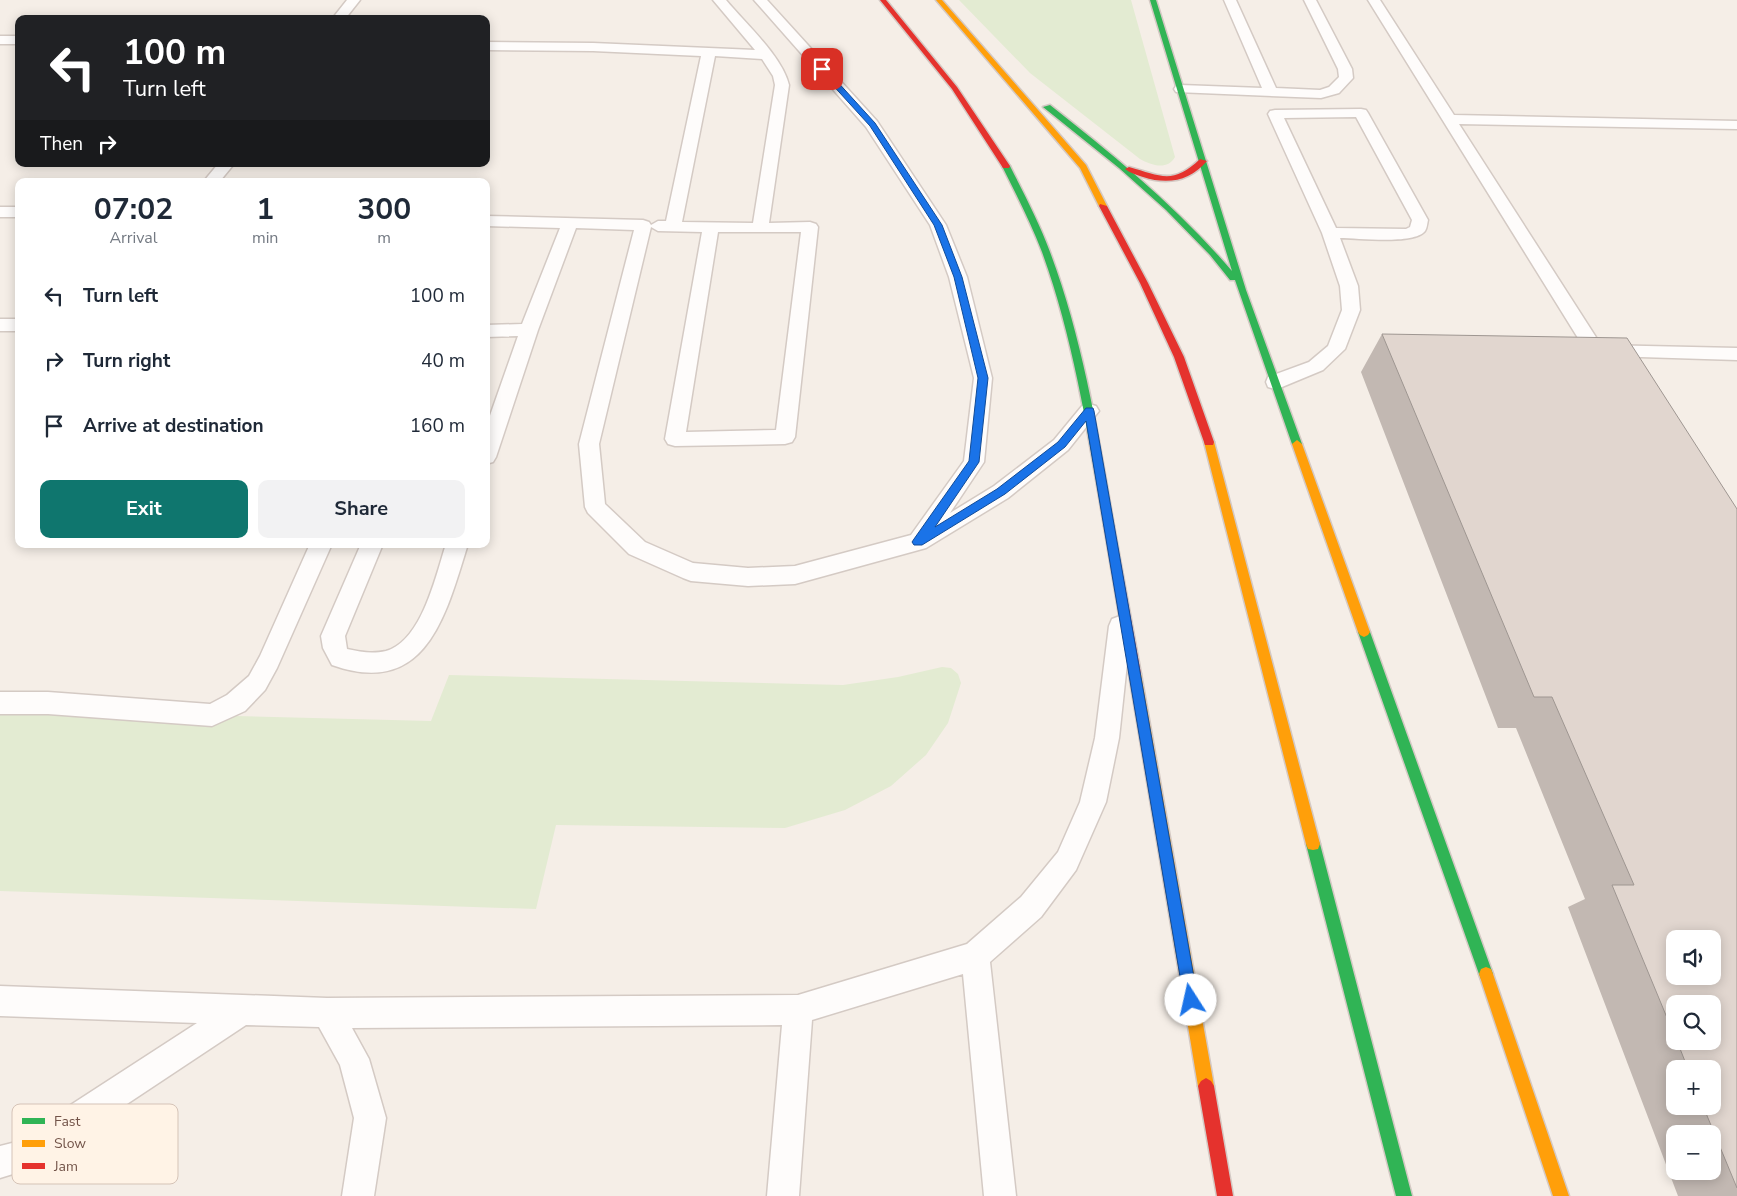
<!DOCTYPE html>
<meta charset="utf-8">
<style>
body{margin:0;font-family:"Nunito Sans",sans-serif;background:#f2f2f3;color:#1f2937;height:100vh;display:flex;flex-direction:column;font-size:19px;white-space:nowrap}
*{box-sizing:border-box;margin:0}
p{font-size:16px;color:#747a83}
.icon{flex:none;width:28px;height:28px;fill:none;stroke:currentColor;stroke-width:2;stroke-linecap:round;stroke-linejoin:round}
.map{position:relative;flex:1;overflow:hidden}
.drawer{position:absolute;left:15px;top:178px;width:475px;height:370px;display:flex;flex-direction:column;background:#fff;border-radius:10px;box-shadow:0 2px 12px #0003}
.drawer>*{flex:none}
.banner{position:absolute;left:15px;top:15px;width:475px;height:152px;border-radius:10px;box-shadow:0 2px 12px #0003;background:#202124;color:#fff;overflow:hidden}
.tools{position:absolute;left:1666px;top:930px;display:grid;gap:10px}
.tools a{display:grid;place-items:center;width:55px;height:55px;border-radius:10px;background:#fff;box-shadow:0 2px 12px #0003;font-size:25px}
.pin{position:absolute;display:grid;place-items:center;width:42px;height:42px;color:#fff;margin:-21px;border-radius:10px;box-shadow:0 2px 8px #0006}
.me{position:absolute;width:55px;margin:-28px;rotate:350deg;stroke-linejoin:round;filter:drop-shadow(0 0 4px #0008)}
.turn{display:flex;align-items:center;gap:18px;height:105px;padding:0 25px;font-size:22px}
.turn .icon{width:65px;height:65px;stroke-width:2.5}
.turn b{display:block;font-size:35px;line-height:42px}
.then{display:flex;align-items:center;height:48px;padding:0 25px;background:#0003;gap:10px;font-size:19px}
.eta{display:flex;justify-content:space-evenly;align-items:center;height:85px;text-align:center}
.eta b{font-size:30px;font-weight:700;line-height:35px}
.primary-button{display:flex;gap:10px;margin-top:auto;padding:10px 25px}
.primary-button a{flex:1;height:58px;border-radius:10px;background:#0f766e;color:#fff;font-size:20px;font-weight:700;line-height:58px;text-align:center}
.primary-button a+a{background:#f2f2f3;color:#1f2937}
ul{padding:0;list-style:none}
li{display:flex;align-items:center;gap:15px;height:65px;padding:0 25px}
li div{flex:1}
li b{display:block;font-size:19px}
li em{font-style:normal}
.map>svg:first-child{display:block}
.green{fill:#e3ebd2}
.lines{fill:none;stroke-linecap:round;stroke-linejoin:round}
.lane-casing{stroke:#d4cac4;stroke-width:3}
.fast-casing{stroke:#d4c9c4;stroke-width:3}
.slow-casing{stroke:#d4c9c4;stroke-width:3}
.jam-casing{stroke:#d4c9c4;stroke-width:3}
.lane{fill:#fefcfb;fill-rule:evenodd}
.fast{fill:#30b455;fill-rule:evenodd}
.slow{fill:#ff9f0a;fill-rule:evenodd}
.jam{fill:#e5322d;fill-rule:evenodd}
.wall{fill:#c2b8b2;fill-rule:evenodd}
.building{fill:#e1d6cf;stroke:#9e9691;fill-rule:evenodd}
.route{fill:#1a73e8;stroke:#114b97}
.key{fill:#fff3e6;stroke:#d5c3b7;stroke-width:1}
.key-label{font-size:14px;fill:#725348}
</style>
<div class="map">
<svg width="1737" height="1196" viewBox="0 0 1737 1196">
<rect width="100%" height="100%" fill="#f5eee7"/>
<path class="green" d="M959 0H1131L1175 157C1167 171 1151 165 1140 159L1030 73Z
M942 667 951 668 958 674 961 683 948 723 926 755 891 786 845 810 785 828 556 825 536 909 0 891V710L431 721 449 675 843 685 898 677Z"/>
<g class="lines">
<g class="lane-casing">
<path id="lane" d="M347 0H360L345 19H332Z
M713 0H726C745 23 782 56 789 85L769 223 810 222 816 224 818 227 795 437 792 442 785 444 675 446 668 444 665 439 702 232 658 231 651 227 599 444 605 504 645 542 693 563 748 568 795 566 911 535 964 461 974 378 949 277 930 225 866 127 754 0H767L877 121 946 225 967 277 992 378 984 462 950 513 994 486 1054 440 1082 406 1089 404 1096 406 1099 411 1068 450 1008 498 926 548 795 584 748 586 691 581 683 578 629 554 588 513 585 507 579 444 634 230 576 228 538 330 496 457 493 462 486 464V427L518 336 486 337V325L522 324 560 228 486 226V216L643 220 649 222 651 225 658 221H666L701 56 593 51 486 50V42L593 43 755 50ZM715 56 762 59 773 76 775 85 753 223 682 222ZM718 232H801L776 430 686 432Z
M1224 0H1236L1276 88 1320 90 1329 87 1339 77 1338 69 1304 0H1316L1352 69 1353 78 1339 93 1321 98 1176 92 1174 89 1176 86 1181 85 1262 88Z
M1368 0H1380L1454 115 1737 121V129L1459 124 1601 345 1737 348V360L1608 356 1612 363 1610 367 1603 369 1596 367Z
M0 36H19V44H0Z
M1361 109 1366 110 1368 113 1428 220C1427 224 1427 228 1425 231 1414 245 1358 238 1340 238L1358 286 1360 310 1345 349 1323 370 1282 387 1275 389 1268 387 1266 382 1268 377 1309 362 1328 346 1342 310 1340 286 1322 233 1268 114 1270 111 1275 110ZM1356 117 1412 220 1410 227 1406 229 1336 228 1284 118Z
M218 164H234L220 181H204Z
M0 207H19V217H0Z
M0 319H19V331H0Z
M310 544H332L277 668 265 690 245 711 212 726 48 714H0V692H48L210 704 227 695 249 676 260 656Z
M361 544H383L345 636 347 649C361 652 372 654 386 651 422 641 436 575 446 544H468C446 614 427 699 332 665L323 648 321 636Z
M1120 616 1128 619 1131 626 1119 738 1106 802 1076 870 1041 917 990 962 1016 1196H984L963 974 812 1020 799 1196H767L782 1025 352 1028 369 1059 386 1118 374 1196H342L354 1118 340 1065 319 1027 246 1025 29 1169 0 1178V1146L12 1143 197 1023 0 1016V986L327 998 798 995 967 944 1021 897 1058 852 1080 802 1095 738 1109 626 1112 619Z"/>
</g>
<g class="fast-casing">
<path id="fast" d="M1150 0H1156L1246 290 1302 444 1301 447 1297 448 1292 444 1235 280H1230L1210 255 1166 210 1119 168 1043 107 1050 105C1115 156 1178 208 1232 271Z
M1003 164 1010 166C1024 194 1039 222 1050 252 1083 340 1098 434 1114 526L1109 530 1104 526C1088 434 1074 340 1042 252 1031 223 1016 194 1002 166Z
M1364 627 1368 629 1370 632 1493 974 1491 979 1486 981 1481 979 1479 974 1358 632 1360 629Z
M1313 838 1318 839 1320 844 1412 1196H1396L1306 844 1308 839Z"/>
</g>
<g class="slow-casing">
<path id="slow" d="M936 0H942L1086 165 1107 206 1106 208 1099 206 1080 168Z
M1209 438 1214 442 1320 844 1318 849 1313 850 1308 849 1306 844 1204 442Z
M1297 440 1302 444 1370 632 1368 635 1364 637 1360 635 1358 632 1292 444Z
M1135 669 1139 670 1141 674 1214 1086 1211 1091 1206 1094 1201 1091 1198 1086 1129 674 1131 670Z
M1486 967 1491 969 1493 974 1569 1196H1553L1479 974 1481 969Z"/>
</g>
<g class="jam-casing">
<path id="jam" d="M880 0H886L957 87 1010 166 1009 168H1003L952 89Z
M1200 159 1207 161C1190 181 1168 185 1143 177 1137 175 1130 173 1125 169L1129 167C1161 176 1173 185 1200 159Z
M1100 204 1107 206 1148 283 1184 357 1214 442 1213 445H1205L1204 442 1174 357 1140 283 1099 206Z
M1109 522 1114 526 1141 674 1139 678 1135 679 1131 678 1129 674 1104 526Z
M1206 1078 1211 1081 1214 1086 1233 1196H1217L1198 1086 1201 1081Z"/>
</g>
<use href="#lane" class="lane"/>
<use href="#fast" class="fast"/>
<use href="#slow" class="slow"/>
<use href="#jam" class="jam"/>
</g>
<path class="wall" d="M1382 334 1737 509V1196H1678L1568 907 1585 899 1516 728H1498L1361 372ZM1675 1004 1712 1041H1675ZM1675 1069H1712V1106H1675ZM1675 1134H1712V1171H1675Z"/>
<path class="building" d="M1382 334 1627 338 1737 509V1188L1703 1106H1712V1069H1688L1677 1041H1712V1004H1675V1037L1612 885H1634L1552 697H1534ZM1675 939H1712V976H1675Z"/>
<path class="route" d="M819 67H824L875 123 942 225 962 277 988 378 979 462 935 527 997 489 1058 442 1086 408H1093L1094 411 1198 1000 1196 1005 1191 1007 1186 1005 1184 1000 1086 421 1065 447 1005 494 922 545H914L912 542 914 539 969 461 978 378 954 277 934 225 870 126 819 70Z"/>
<rect x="12" y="1104" width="166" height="80" rx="8" class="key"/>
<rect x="22" y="1118" width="23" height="6" fill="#30b455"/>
<rect x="22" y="1140" width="23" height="7" fill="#ff9f0a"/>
<rect x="22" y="1163" width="23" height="6" fill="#e5322d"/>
<g class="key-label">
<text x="54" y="1126">Fast</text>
<text x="54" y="1148">Slow</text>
<text x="54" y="1171">Jam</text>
</g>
</svg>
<div class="tools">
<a><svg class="icon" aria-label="sound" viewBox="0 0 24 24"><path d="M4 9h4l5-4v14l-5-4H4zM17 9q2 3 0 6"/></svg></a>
<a><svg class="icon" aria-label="search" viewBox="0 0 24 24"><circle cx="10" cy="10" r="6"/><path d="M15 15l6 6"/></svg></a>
<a>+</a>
<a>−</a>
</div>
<div class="pin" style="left:822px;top:69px;background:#d93025"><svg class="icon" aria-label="arrive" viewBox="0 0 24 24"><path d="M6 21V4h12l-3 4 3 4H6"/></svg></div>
<svg class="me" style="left:1191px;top:1000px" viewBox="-20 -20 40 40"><circle r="19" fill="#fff"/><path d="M0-13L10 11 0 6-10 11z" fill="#1a73e8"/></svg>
<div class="banner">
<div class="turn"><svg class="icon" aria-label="left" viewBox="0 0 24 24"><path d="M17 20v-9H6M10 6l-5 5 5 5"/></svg><div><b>100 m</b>Turn left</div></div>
<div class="then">Then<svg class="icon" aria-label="right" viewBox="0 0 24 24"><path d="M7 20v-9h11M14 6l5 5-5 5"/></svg></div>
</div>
<section class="drawer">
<div class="eta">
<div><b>07:02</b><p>Arrival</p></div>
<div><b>1</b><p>min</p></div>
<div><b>300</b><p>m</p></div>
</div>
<ul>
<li><svg class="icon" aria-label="left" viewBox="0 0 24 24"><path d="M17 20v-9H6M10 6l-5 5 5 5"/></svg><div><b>Turn left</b></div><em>100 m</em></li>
<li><svg class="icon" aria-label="right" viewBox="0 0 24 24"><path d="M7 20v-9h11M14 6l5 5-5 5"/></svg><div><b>Turn right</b></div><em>40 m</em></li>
<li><svg class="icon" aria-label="arrive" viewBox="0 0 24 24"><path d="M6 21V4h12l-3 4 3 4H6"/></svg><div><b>Arrive at destination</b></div><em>160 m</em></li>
</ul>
<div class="primary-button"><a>Exit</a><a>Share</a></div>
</section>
</div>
